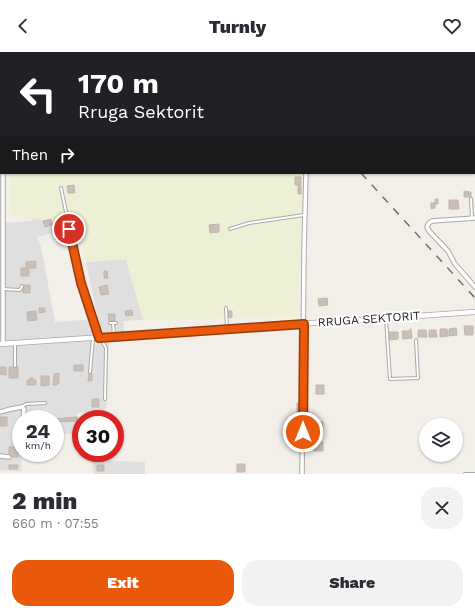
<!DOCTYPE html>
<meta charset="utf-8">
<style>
body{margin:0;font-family:"Work Sans",sans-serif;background:#f2f2f3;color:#2b2b33;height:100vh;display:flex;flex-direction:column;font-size:15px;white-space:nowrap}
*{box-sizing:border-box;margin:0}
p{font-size:13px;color:#7c7c81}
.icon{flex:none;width:22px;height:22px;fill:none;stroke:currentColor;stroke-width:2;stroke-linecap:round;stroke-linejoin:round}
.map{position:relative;height:422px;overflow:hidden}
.drawer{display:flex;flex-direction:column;background:#fff;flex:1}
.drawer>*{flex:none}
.banner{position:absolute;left:0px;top:0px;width:475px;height:122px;box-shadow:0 1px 3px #0004;background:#202124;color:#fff;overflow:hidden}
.fabs{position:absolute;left:419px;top:366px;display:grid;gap:8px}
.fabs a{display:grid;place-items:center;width:44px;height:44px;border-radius:50%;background:#fff;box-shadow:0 1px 3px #0004;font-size:20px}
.speed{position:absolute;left:12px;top:358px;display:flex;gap:8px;font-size:20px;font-weight:700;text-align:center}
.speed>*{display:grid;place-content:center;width:52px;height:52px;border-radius:50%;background:#fff;box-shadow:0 1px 3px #0004;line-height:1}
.speed small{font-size:10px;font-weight:400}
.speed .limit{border:6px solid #d22;background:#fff;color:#111}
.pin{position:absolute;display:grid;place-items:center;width:34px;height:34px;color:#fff;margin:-17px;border:2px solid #fff;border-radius:50%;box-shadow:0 1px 4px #0007}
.me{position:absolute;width:44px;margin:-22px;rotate:0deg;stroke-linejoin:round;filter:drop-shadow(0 0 3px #0008)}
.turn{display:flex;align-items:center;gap:14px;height:84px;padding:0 12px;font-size:18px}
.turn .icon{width:52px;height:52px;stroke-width:2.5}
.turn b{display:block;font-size:28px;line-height:34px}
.then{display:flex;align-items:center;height:38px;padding:0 12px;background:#0003;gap:8px;font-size:15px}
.round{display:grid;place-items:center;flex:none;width:42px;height:42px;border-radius:16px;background:#f2f2f3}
.summary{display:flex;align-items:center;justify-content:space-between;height:68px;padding:0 12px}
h1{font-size:24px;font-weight:800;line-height:30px}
.button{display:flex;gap:8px;margin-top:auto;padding:8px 12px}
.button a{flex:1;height:46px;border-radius:16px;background:#ea580c;color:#fff;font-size:16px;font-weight:800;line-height:46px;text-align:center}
.button a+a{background:#f2f2f3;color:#2b2b33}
header{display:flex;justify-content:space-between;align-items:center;height:52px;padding:0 12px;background:#fff;font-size:18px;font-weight:800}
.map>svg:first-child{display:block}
.residential{fill:#e0dfdf}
.farmland{fill:#eef0d5}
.building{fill:#c7bfb8;stroke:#c4b6ab}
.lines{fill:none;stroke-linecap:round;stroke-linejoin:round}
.service-casing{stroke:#a9a9a9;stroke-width:4}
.minor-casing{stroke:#a9a9a9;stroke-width:5.5}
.tertiary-casing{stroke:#a9a9a9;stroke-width:6}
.service{stroke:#fff;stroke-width:2}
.minor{stroke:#fff;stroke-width:3.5}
.tertiary{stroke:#fff;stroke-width:4.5}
.rail{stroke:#707070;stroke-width:1.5;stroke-dasharray:8 8;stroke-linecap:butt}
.route-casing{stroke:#983908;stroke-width:10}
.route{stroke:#ea580c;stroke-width:7}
.labels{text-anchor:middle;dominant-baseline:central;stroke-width:4;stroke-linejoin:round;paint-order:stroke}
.street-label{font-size:12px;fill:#222;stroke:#fff}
</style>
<header><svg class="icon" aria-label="back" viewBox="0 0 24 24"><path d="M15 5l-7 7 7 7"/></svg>Turnly<svg class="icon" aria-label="heart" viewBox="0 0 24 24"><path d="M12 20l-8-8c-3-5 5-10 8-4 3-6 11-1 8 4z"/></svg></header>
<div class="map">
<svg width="475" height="422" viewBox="0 0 475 422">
<rect width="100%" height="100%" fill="#f2efe9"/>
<path class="residential" d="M32 128 80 174 37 185 41 195 55 270 98 267 86 210 126 207 143 268 123 269 126 288H109L106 361H77L78 383 55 381V367H21V401H22L21 419 0 418V171L32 169Z
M92 408 145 410V422H94Z"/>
<path class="farmland" d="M9 0H246L247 1H9Z
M10 121H305L297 265 143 268 126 207 86 210 80 174 10 163Z"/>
<path class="building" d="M295 125H301V133H295Z
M74 133 75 141H68L67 134Z
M298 133 301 134V142H298Z
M464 139 471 140V145H464Z
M435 147H438V152H435V156L431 157V151H435Z
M449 148H458L459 157H449Z
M51 167 52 173 45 175 43 169Z
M219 172V180L210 181 209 173Z
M36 209V216H29V224H21V216H26V210Z
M104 219H107L108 226H104Z
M23 233H30V241H23Z
M107 233 109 242 101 243 99 235Z
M327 246 328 253 319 254 318 247Z
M39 256H45V260L39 261Z
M132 258 133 263 126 264 125 259Z
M36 259 37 268 28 269 27 260Z
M228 259H232V266L228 265Z
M108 262H115V269H109Z
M464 274H473V283H465Z
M456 276 457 283 449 284V277Z
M410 277H411L412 286 403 287 402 279H410Z
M440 277H447L448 284 440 285Z
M418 278H426L427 285H418Z
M429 278H436L437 285H429Z
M389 280H398V287L389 288Z
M74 313H83V319H74Z
M0 315H6V323L0 322Z
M9 315H18V326H9Z
M59 321V331H57V333H53L54 322Z
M89 322H92V329H88Z
M41 324H49V333L41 334Z
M30 326H33V328H36V333H27V328H30Z
M316 333H324V342H316Z
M92 347H99V355H92Z
M297 351H300V363H297Z
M42 359V365L34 366V360Z
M0 365H7V374H0Z
M77 365 78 369 55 370V367H52Z
M313 370H323V379L314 380Z
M285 378 294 380V384H285Z
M314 390H323V399H314Z
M9 395H18V405H9Z
M237 412H245V420H237Z
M9 413H18L17 417H9Z
M97 413H104V419H97Z"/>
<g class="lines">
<g class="service-casing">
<path id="service" d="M61 136 81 231 99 285
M471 147 472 166
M230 177 249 171 304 163
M3 237 20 238 22 234
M226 256 227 277
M386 266 390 327 418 326 416 288
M110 271H116
M113 271 114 284
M101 287 106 296 105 347
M15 314V291
M90 320 93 286
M23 354 26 352 45 351
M303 380 313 377
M296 385 299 390H302
M303 396H313
M465 422H475"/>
</g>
<g class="minor-casing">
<path id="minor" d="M2 1V0
M307 1V0
M474 28H475
M475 166 432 169 429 171 427 175 429 179 448 199 455 212 475 235
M3 292V121
M0 360 11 357 22 355 24 357 23 367
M0 404 9 405
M302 422 304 197 306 121"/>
</g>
<g class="tertiary-casing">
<path id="tertiary" d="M0 292 475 260"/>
</g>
<use href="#service" class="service"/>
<use href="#minor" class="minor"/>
<use href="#tertiary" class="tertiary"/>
<path class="rail" d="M248 0 249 1
M361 121 475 246"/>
</g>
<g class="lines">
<g class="route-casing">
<path id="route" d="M69 177 81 231 99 286 304 272 303 380"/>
</g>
<use href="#route" class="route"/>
</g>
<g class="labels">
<g class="street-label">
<text transform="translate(369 267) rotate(-4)">RRUGA SEKTORIT</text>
</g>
</g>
</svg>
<div class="fabs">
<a><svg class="icon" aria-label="layers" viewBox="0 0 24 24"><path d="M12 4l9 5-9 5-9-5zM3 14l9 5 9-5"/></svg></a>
</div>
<div class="speed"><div>24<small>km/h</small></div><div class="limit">30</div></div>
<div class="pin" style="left:69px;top:177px;background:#d93025"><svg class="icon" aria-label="arrive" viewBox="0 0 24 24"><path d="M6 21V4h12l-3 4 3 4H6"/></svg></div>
<svg class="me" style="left:303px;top:380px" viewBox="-20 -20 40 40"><circle r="17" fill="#ea580c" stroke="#fff" stroke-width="3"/><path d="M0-11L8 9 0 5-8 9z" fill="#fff"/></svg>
<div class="banner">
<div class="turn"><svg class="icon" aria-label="left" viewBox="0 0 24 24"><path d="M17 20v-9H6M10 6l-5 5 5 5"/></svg><div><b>170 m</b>Rruga Sektorit</div></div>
<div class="then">Then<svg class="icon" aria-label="right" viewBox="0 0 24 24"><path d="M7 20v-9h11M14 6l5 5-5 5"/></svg></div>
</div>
</div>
<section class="drawer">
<div class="summary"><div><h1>2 min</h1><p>660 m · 07:55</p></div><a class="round"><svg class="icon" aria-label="close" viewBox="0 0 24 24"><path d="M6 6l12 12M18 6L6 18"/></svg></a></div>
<div class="button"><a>Exit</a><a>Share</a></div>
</section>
